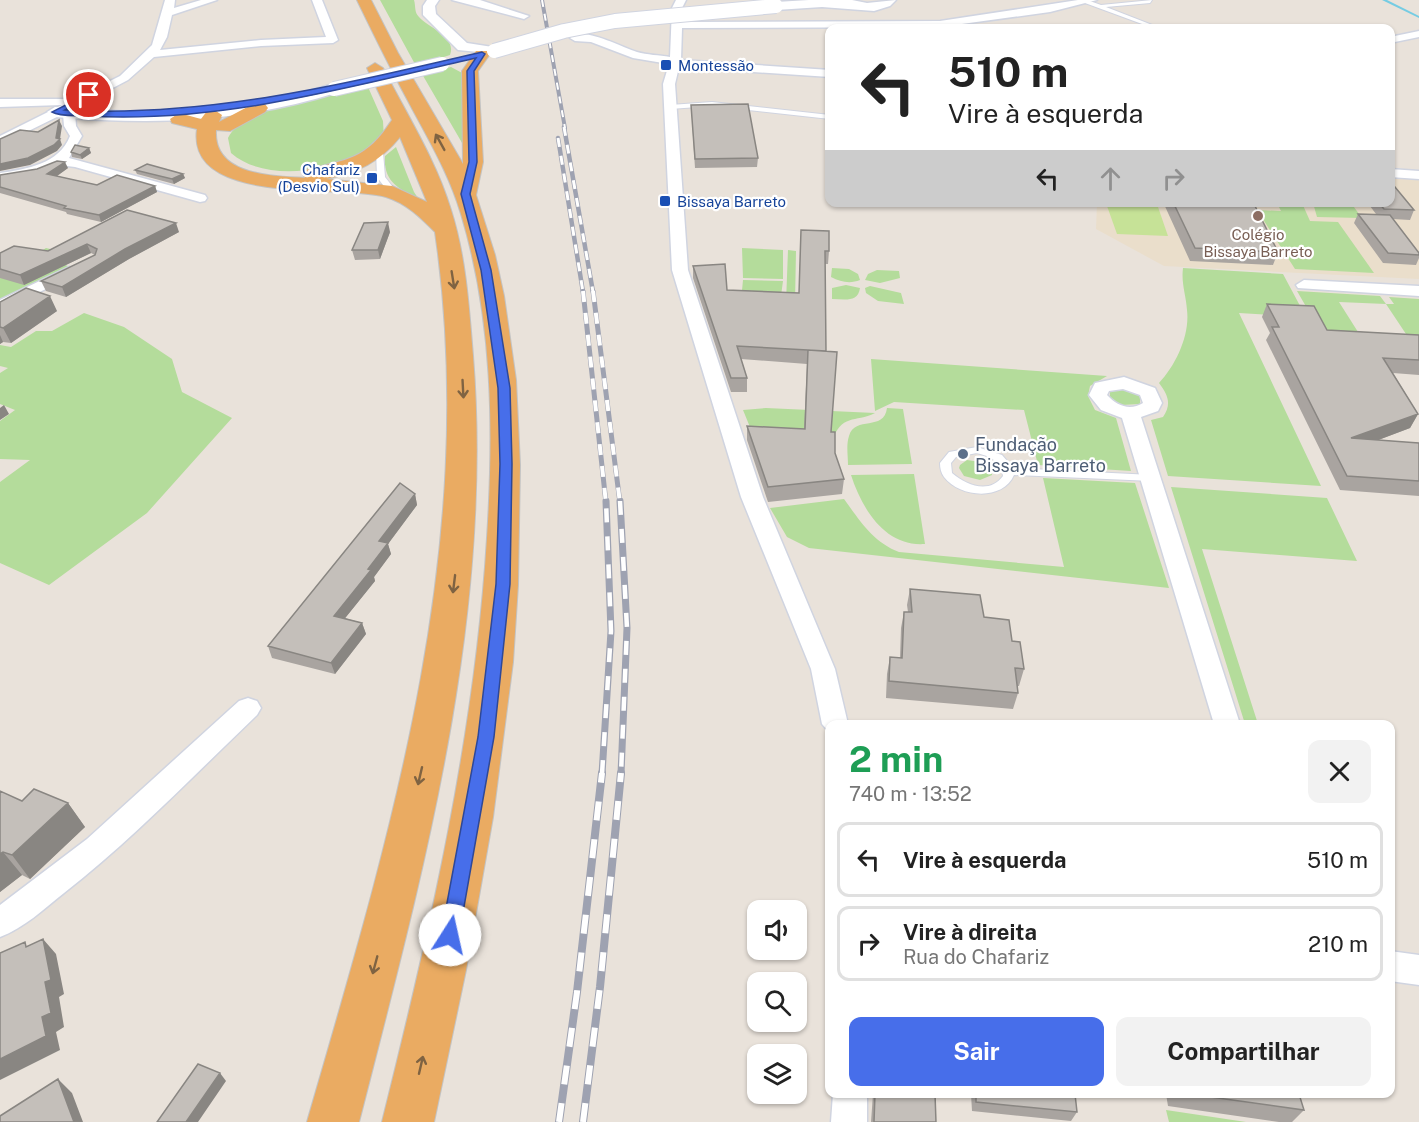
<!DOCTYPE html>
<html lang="pt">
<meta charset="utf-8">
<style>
body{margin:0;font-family:"Public Sans",sans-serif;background:#f2f2f2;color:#222;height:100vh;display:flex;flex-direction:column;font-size:22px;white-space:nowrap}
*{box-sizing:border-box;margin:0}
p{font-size:20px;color:#767676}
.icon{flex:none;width:33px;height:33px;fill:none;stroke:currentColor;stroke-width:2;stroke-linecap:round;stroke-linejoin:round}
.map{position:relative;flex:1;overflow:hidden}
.sheet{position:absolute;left:825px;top:720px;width:570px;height:378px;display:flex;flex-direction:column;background:#fff;border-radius:12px;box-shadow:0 2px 4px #0004}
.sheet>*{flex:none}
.banner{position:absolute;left:825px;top:24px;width:570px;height:183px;border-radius:12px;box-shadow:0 2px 4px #0004;background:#fff;color:#222;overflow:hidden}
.controls{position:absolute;left:747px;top:900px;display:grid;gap:12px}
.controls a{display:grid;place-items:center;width:60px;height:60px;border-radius:12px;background:#fff;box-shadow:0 2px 4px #0004;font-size:30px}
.pin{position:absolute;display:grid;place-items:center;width:51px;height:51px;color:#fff;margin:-26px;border:3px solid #fff;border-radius:50%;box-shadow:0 2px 6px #0007}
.me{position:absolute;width:66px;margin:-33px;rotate:10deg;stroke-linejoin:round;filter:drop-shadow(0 0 4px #0008)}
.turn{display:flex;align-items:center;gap:21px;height:126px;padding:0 24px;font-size:27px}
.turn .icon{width:78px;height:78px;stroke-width:2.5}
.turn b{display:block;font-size:42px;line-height:51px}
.lanes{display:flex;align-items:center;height:57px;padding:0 24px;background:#0003;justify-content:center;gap:30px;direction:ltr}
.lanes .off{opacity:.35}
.round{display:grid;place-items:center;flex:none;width:63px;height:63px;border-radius:12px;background:#f2f2f2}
.headline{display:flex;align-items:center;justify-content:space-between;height:102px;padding:0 24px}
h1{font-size:36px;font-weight:700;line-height:45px;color:#1e9e55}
.button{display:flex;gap:12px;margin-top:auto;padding:12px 24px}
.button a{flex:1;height:69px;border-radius:12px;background:#476eea;color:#fff;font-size:24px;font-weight:700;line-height:69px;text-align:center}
.button a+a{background:#f2f2f2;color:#222}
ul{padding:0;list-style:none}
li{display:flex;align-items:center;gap:18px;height:75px;margin:0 12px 9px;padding:0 12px;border:3px solid #e0e0e0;border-radius:12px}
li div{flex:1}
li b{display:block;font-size:22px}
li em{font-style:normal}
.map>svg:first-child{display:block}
.education{fill:#eadecb}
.green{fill:#b4dc9b}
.pitch{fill:#c6e297}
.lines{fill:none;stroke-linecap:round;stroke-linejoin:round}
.stream{fill:#75cce3;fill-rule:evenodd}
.service-casing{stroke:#d0d4e0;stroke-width:2}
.minor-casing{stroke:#d0d4e0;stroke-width:3}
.tertiary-casing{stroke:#d0d4e0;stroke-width:3}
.trunk-casing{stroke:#c3c3c3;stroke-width:2}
.service{fill:#fff;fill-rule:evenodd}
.minor{fill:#fff;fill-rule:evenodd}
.tertiary{fill:#fff;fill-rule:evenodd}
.trunk{fill:#eaab62;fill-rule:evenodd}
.rail-far4-casing{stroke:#9ea2b1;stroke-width:4}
.rail-far3-casing{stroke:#9ea2b1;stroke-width:4.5}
.rail-far2-casing{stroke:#9ea2b1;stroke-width:5}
.rail-far1-casing{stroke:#9ea2b1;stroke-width:7}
.rail-casing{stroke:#9ea2b1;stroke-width:8}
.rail-far4{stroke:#fff;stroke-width:2;stroke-dasharray:7;stroke-linecap:butt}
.rail-far3{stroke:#fff;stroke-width:3;stroke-dasharray:9;stroke-linecap:butt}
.rail-far2{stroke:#fff;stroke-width:4;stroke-dasharray:11;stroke-linecap:butt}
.rail-far1{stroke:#fff;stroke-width:4.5;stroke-dasharray:14;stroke-linecap:butt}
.rail{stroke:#fff;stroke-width:6;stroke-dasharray:19;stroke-linecap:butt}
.tertiary-bridge-casing{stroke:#d0d4e0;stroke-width:16;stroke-linecap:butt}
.tertiary-bridge{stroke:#fff;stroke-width:14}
.wall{fill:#a9a4a0}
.shaded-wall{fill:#898682}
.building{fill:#c4bfba;stroke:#898682;stroke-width:1.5}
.oneway{stroke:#7f6342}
.route{fill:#476eea;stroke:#2e4898;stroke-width:1.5}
.transit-dot{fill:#1a4fb4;stroke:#fff;stroke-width:2}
.education-dot{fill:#8d6e63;stroke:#fff;stroke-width:2}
.service-dot{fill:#5c6f8a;stroke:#fff;stroke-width:2}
.labels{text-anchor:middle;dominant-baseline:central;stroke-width:4.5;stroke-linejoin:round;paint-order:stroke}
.far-transit-label{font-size:15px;fill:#164399;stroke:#fff;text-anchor:start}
.far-education-label{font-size:15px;fill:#785e54;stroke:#fff}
.service-label{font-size:18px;fill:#4e5e75;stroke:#fff;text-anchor:start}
</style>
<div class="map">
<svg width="1419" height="1122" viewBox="0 0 1419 1122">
<rect width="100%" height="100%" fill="#e9e2da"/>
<path class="education" d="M1391 175 1419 178V279L1164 266 1096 229 1097 203 1390 202Z"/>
<path class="green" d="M380 0H414C416 7 414 12 419 17 428 28 457 36 450 55L416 66Z
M451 67 464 74 465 148 422 74Z
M368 87 383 121 384 140C374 146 363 156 352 160 316 172 262 180 231 153L228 138C242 106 335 94 368 87Z
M396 147 414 192 418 198C398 189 383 181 385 156Z
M1277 203H1302L1310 221 1338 222 1374 273 1295 269 1257 210 1281 211Z
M1313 203H1351L1362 218 1317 217Z
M46 248 75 255 61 263 70 267 0 300V278Z
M742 248 783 250V279L743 278Z
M788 250 796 251 795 303H786Z
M832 268 849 269 858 274 860 280C850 284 841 282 831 277Z
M1183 268 1283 274 1306 317 1239 313 1321 486 1168 476 1151 420 1163 417C1172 404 1168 395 1159 383 1176 365 1190 335 1187 310 1186 295 1181 283 1183 268Z
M877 270 899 271 900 278 880 283 865 280 868 274Z
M743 280 783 281 780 303 741 301Z
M846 285 860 288C858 303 844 299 832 299V288Z
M870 286 901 293 904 304 878 301 866 293 865 288Z
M1297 291 1380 296 1386 304H1394L1389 297 1419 299V349H1416L1386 304 1339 302 1365 343 1326 341Z
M84 313 124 327 172 359 182 392 232 418 147 513 49 585 0 563V482L30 460 0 459V421L15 410 0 404V373L8 368 0 366V345L11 347 36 331H52Z
M871 359 1107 376 1090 386 1088 396 1095 410 1116 418 1131 471 1038 465 1024 410 894 402 875 411Z
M1121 388 1140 395V404L1121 405 1110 398V392Z
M766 408 875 413C855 423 841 413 832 442L754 437 743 410Z
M887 408 903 409 912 464 848 465C848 456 846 445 849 436 855 415 884 432 887 408Z
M967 460 987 463 992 468V475L980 480 964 476 959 468 960 465Z
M914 474 925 544C885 547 862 509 851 475Z
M1043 478 1135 483 1169 588 809 548 787 537 770 508 844 499C860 521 873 542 899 552L1064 567Z
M1171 487 1327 498 1357 561 1202 549 1258 724H1245Z
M1166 1110 1246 1122H1169Z"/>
<path class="pitch" d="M1107 206 1158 207 1168 236 1117 234Z"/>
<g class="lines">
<path class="stream" d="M1382 0H1387L1419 16V18Z"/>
<g class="service-casing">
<path id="service" d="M1087 0 1101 5 1152 0 1150 3 1106 7 1160 28H1153L1085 3Z
M712 102 830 115V119L712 106 670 109 667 107 670 105Z
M376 150 383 152 385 177 396 191 395 193H389L377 177Z
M977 447 1002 455 1013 468 1152 475 1158 478 1152 481 1014 475C1003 501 960 498 944 477 941 473 940 468 940 463L949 452ZM977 453 990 457 1001 466 1003 476C990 494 967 486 952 473L951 463 956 457Z"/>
</g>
<g class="minor-casing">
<path id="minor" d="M165 0H175L174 8 201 0H217L172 15 167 37 160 50 261 40 326 37 312 0H322L338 40 333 43 261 46 154 57 128 80 71 110 75 113 76 126 82 136 69 158 205 195 207 198 205 201 200 202 75 167 59 165 39 173 0 181V173C27 169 59 164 70 136L64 126 63 114 0 145V136L62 105 0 107V99H74L120 76 152 45Z
M452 0H480L529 16 524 19Z
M676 0H686L682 8V22L940 21 1078 0H1097L1050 12 940 27 682 28 681 60 830 70V77L679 67 675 84 688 270 763 497 835 669 848 724H830V733L822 724 811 669 741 497 672 270 663 84 669 64 633 58 591 42 575 41 570 38C584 26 620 47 637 52 647 55 659 55 670 57L672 8Z
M1419 31V37L1390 43V37Z
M1390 169 1419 171V179L1390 177Z
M69 267 75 269 77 272 75 275 0 311V300Z
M1304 280 1419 286V296L1298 288 1296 285Z
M1124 377 1155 388 1162 403 1158 411 1141 417 1240 724H1214L1122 418 1101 410 1089 395 1095 383ZM1123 389 1140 395 1143 403C1130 411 1117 406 1107 395L1109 391Z
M248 698 257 701 261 708 257 715C194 775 133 839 64 893 44 909 24 928 0 937V905L87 839 239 701Z
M1390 951 1419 955V985L1390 981Z
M833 1094H867V1122H831Z"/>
</g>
<g class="tertiary-casing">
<path id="tertiary" d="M427 0H439L435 6 436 14 467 43 499 48V54L458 50 423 15V6Z
M809 0H852L867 3 896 0 890 6 874 11 822 7 776 10 770 6 776 2Z
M334 84 342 89 339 92C239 123 158 125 55 117L47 112 55 107C124 113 194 116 262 103 287 99 310 90 334 84Z"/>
</g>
<g class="trunk-casing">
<path id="trunk" d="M357 0H371L398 53 463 164 462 71 476 51H488L490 54 478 71 483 162 476 195 495 255 504 296 516 380 520 465 518 585 513 662 493 817 466 970 434 1122H382C430 930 475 736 487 538 494 430 493 319 461 214 449 173 427 137 407 99 389 66 373 33 357 0Z
M375 63 383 68C407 115 436 160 451 210 466 257 469 307 473 356 494 616 423 872 359 1122H307C390 836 476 556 438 254L435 232C421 218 406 203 386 197 342 184 186 207 197 129L172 123 170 119 179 113 201 119 207 111 213 109 222 115 219 122 253 104H265L268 108 265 112 230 131 216 130C213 176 273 176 305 178L303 174 306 170C348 159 366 160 392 120L367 68ZM400 137 427 202 392 186 326 179C357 173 380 162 400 137Z"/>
</g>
<use href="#service" class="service"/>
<use href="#minor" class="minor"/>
<use href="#tertiary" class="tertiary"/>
<use href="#trunk" class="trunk"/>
<g class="rail-far4-casing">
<path id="rail-far4" d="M542 0 565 128"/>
</g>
<g class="rail-far3-casing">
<path id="rail-far3" d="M564 127 593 292
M558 138 583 292"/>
</g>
<g class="rail-far2-casing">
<path id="rail-far2" d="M583 291 606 503
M593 291 620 503"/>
</g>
<g class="rail-far1-casing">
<path id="rail-far1" d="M620 501 627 628 621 774
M602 774 611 631 606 501"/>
</g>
<g class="rail-casing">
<path id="rail" d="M559 1122 577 992 602 773
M583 1122 600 987 621 773"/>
</g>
<use href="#rail-far4" class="rail-far4"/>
<use href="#rail-far3" class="rail-far3"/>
<use href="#rail-far2" class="rail-far2"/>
<use href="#rail-far1" class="rail-far1"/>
<use href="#rail" class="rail"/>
<g class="tertiary-bridge-casing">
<path id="tertiary-bridge" d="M494 51 564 31 615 21 776 6
M334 89 442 64"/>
</g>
<use href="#tertiary-bridge" class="tertiary-bridge"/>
</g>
<path class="wall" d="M691 105 758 158 757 167 695 168Z
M89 148 91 153 82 159 72 157 71 152Z
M68 168 57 176 97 185 155 186 157 192 101 222 67 214 66 212 0 193V175Z
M135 170 183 174 185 178 174 184 137 174Z
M1163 202H1273L1272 207H1255L1278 252 1273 265 1190 261Z
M1367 202H1390L1414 210 1410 220 1393 219 1419 253V258L1416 265 1383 263 1354 223 1358 214H1376Z
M127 210 179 232 129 259 66 297 46 291 41 281 95 255 91 253 24 285 0 278V253L48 251Z
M801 230 829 251 828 264H825L826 351 831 432 835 453 844 479 842 494 768 502 747 440V426L804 429 807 364 741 359 747 378V392H731L693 278V266L727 290 799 293Z
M390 232 380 259 355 260 352 250Z
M0 302 57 311 11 343 3 342 0 344Z
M1267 304 1327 330 1419 335V375L1393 373 1418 414 1410 428 1378 440 1419 443V496L1340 490 1266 340 1270 333 1262 317Z
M415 494 417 505 388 544 391 554 374 577 375 581 345 618 362 623 366 634 335 674 272 658 268 646Z
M910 589 984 617 1012 641 1024 669 1019 686H1017L1018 693 1013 709 886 698 887 674 890 657 900 658 901 628 904 612H908L907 605Z
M0 791 22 801 68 803 85 827 30 879 22 875 0 892Z
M873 1094H935L936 1122H871Z
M971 1094H1075L1077 1112 1071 1121 972 1111Z
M1166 1094H1299L1304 1110 1292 1122H1279L1168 1106Z"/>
<path class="shaded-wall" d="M59 120 62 126 60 139 62 145 57 151 30 165 0 171V164L56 138Z
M89 148 91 153 82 159 80 155Z
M65 162 68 168 50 181 47 174Z
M183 174 185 178 174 184 172 179Z
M155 186 157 192 101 222 99 215Z
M388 222 390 232 380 259 378 250Z
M176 223 179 232 129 259 66 297 62 287 125 249Z
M87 244 91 253 24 285 20 275Z
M50 296 57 311 11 343 3 328Z
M0 335 3 342 0 344Z
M4 405 9 414 0 420V408Z
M1418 414 1410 428 1344 453 1351 438Z
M415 494 417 505 388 544 391 554 374 577 375 581 338 627 334 616 368 569 379 541Z
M362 623 366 634 335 674 331 663Z
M68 803 85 827 30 879 12 855Z
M3 852 22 875 0 892V854Z
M43 939 56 954 64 994 59 997 64 1027 56 1032 60 1050 0 1080V1059L42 1017 45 982Z
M220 1073 226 1081 198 1122H186Z
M58 1079 72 1093 83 1122H74Z"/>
<path class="building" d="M748 104 758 158 695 159 691 105Z
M59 120 56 138 60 139 54 145 28 158 0 164V139L20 130 38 132Z
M75 145 89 148 80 155 71 152Z
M57 161 65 162 47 174 97 185 117 175 155 186 99 215 64 208 66 206 0 187V175L37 169Z
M147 164 183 174 172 179 135 170Z
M1390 181 1414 210 1384 209 1378 202H1390Z
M1173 202H1253L1278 252 1195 248Z
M127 210 176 223 125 249 62 287 41 281 95 255 97 249 87 244 20 275 0 269V253L14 246 48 251Z
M1358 214 1390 215 1419 253V255L1388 253Z
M388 222 378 250H352L364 223Z
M801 230 829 231V251H825L826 351 737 346 747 378H731L693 266 725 264 727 290 799 293Z
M26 288 50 296 3 328 0 327V302Z
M1267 304 1314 306 1327 330 1419 335V360L1383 358 1418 414 1351 438 1419 443V481L1347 476 1272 327H1279Z
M808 350 837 352 831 432H835V453L844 479 768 487 747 426 805 429Z
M400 483 415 494 379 541 388 543 368 569 371 570 334 616 362 623 331 663 268 646Z
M910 589 980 595 984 617 1009 620 1012 641 1020 642 1024 669 1015 668 1018 693 889 681 890 657 902 658 904 612H912Z
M34 789 68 803 12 855 3 852 0 854V791L22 801Z
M43 939 51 980 45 982 51 1013 42 1017 46 1036 0 1059V953L25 942 26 947Z
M198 1064 220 1073 186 1122H157Z
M58 1079 74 1122H0V1116Z
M875 1094H935L936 1122H874Z
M976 1094H1075L1077 1112 976 1102Z
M1189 1094H1299L1304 1110Z"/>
<defs><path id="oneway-shaft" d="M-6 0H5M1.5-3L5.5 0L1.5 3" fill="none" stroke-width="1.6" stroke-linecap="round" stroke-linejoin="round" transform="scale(1.5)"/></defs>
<g class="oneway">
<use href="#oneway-shaft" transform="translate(440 142) rotate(-119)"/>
<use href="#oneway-shaft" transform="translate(453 280) rotate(81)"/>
<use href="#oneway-shaft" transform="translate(463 389) rotate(87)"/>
<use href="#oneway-shaft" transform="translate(454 584) rotate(97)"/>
<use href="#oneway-shaft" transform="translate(420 776) rotate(103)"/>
<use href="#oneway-shaft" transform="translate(375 965) rotate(105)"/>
<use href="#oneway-shaft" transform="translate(421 1065) rotate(-77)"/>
</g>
<path class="route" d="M482 52 485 54 474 71 477 162 470 194 491 270 510 388 512 464 510 584 494 737 459 935 457 941 450 943 443 941 441 935 478 737 496 584 500 464 498 388 481 270 461 194 469 162 467 71 476 58C349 87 218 124 87 116 77 115 60 117 52 112L89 93 91 97 65 110C207 118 344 84 482 52Z"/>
<g class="transit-dot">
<rect x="660" y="59" width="12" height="12" rx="3"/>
<rect x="366" y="172" width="12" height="12" rx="3"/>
<rect x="659" y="195" width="12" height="12" rx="3"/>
</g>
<circle class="education-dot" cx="1258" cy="216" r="6"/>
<circle class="service-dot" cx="963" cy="454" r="6"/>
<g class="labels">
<g class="far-transit-label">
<text x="678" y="65">Montessão</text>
<text x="360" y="169" text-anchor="end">Chafariz<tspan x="360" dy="17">(Desvio Sul)</tspan></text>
<text x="677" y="201">Bissaya Barreto</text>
</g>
<g class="far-education-label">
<text x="1258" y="234">Colégio<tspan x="1258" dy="17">Bissaya Barreto</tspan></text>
</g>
<g class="service-label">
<text x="975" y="444">Fundação<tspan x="975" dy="21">Bissaya Barreto</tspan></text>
</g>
</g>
</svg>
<div class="controls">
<a><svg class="icon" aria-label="sound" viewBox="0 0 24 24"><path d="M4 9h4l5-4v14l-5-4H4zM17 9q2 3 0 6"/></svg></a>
<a><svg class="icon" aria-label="search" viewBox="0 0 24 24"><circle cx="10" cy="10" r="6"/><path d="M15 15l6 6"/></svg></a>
<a><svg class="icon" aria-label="layers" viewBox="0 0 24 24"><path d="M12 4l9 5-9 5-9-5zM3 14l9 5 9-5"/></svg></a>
</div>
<div class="pin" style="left:89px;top:95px;background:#d93025"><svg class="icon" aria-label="arrive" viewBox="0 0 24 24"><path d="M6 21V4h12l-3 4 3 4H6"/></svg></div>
<svg class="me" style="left:450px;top:935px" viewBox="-20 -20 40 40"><circle r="19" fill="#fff"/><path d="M0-13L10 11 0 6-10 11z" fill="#476eea"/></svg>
<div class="banner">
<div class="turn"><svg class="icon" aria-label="left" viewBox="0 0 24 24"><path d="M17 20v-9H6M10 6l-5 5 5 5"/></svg><div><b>510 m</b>Vire à esquerda</div></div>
<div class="lanes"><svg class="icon" aria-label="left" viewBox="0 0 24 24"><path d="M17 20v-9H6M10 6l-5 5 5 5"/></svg><svg class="icon off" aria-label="ahead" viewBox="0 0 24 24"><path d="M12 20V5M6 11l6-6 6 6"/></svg><svg class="icon off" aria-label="right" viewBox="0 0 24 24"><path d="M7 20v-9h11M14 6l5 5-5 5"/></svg></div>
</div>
<section class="sheet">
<div class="headline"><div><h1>2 min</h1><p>740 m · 13:52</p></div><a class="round"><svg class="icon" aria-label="close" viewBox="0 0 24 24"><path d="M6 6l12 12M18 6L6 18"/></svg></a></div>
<ul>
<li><svg class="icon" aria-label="left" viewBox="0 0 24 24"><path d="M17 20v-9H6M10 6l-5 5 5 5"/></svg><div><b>Vire à esquerda</b></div><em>510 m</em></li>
<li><svg class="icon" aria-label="right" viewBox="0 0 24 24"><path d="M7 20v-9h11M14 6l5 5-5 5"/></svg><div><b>Vire à direita</b><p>Rua do Chafariz</p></div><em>210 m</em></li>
</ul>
<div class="button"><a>Sair</a><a>Compartilhar</a></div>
</section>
</div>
